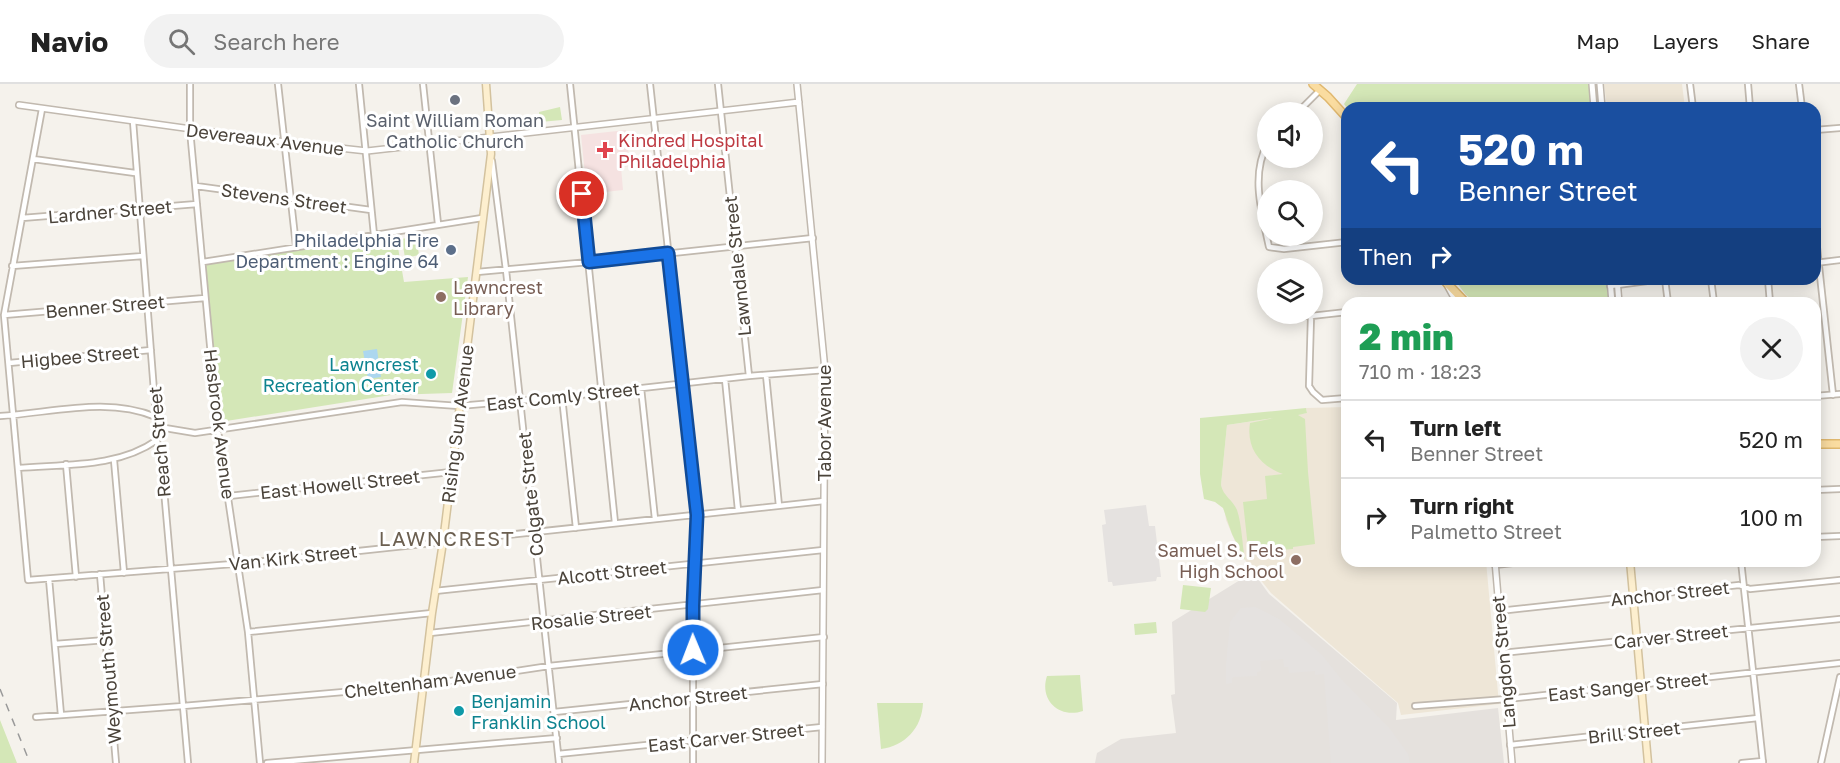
<!DOCTYPE html>
<meta charset="utf-8">
<style>
body{margin:0;font-family:"Golos Text",sans-serif;background:#f2f2f2;color:#222;height:100vh;display:flex;flex-direction:column;font-size:22px;white-space:nowrap}
*{box-sizing:border-box;margin:0}
p{font-size:20px;color:#767676}
.icon{flex:none;width:33px;height:33px;fill:none;stroke:currentColor;stroke-width:2;stroke-linecap:round;stroke-linejoin:round}
.map{position:relative;flex:1;overflow:hidden}
.panel{position:absolute;left:1341px;top:213px;width:480px;height:270px;display:flex;flex-direction:column;background:#fff;border-radius:18px;box-shadow:0 3px 15px #0003}
.panel>*{flex:none}
.top-card{position:absolute;left:1341px;top:18px;width:480px;height:183px;border-radius:18px;box-shadow:0 3px 15px #0003;background:#1a4fa0;color:#fff;overflow:hidden}
.controls{position:absolute;left:1257px;top:18px;display:grid;gap:12px}
.controls a{display:grid;place-items:center;width:66px;height:66px;border-radius:50%;background:#fff;box-shadow:0 3px 15px #0003;font-size:30px}
.pin{position:absolute;display:grid;place-items:center;width:51px;height:51px;color:#fff;margin:-26px;border:3px solid #fff;border-radius:50%;box-shadow:0 2px 6px #0007}
.me{position:absolute;width:66px;margin:-33px;rotate:359deg;stroke-linejoin:round;filter:drop-shadow(0 0 4px #0008)}
.turn{display:flex;align-items:center;gap:21px;height:126px;padding:0 18px;font-size:27px}
.turn .icon{width:78px;height:78px;stroke-width:2.5}
.turn b{display:block;font-size:42px;line-height:51px}
.then{display:flex;align-items:center;height:57px;padding:0 18px;background:#0003;gap:12px;font-size:22px}
.round{display:grid;place-items:center;flex:none;width:63px;height:63px;border-radius:32px;background:#f2f2f2}
.headline{display:flex;align-items:center;justify-content:space-between;height:102px;padding:0 18px}
h1{font-size:36px;font-weight:800;line-height:45px;color:#1e9e55}
ul{padding:0;list-style:none}
li{display:flex;align-items:center;gap:18px;height:78px;padding:0 18px;border-top:2px solid #e0e0e0}
li div{flex:1}
li b{display:block;font-size:22px}
li em{font-style:normal}
header{display:flex;align-items:center;gap:36px;box-sizing:border-box;height:84px;padding:0 30px;background:#fff;border-bottom:2px solid #e0e0e0}
header strong{font-size:28px}
nav{display:flex;gap:33px;margin-inline-start:auto;font-size:21px}
.search{width:420px;height:54px;background:#f2f2f2;display:flex;align-items:center;gap:15px;box-sizing:border-box;padding:0 21px;border-radius:33px;color:#767676;font-size:22px}
.map>svg:first-child{display:block}
.industrial{fill:#e5e1dd}
.education{fill:#eee6d7}
.medical{fill:#f5e2e1}
.green{fill:#d4e7b7}
.parking{fill:#e5e2e0}
.water{fill:#acd7ef}
.lines{fill:none;stroke-linecap:round;stroke-linejoin:round}
.minor-casing{stroke:#c1b9af;stroke-width:8}
.tertiary-casing{stroke:#c1b9af;stroke-width:8}
.secondary-casing{stroke:#d3c29e;stroke-width:9}
.primary-casing{stroke:#e0b86f;stroke-width:10}
.minor{stroke:#fff;stroke-width:4.5}
.tertiary{stroke:#fff;stroke-width:5}
.secondary{stroke:#fdefcf;stroke-width:6}
.primary{stroke:#fadca0;stroke-width:7}
.rail{stroke:#9a9a9a;stroke-width:1.5;stroke-dasharray:8 8;stroke-linecap:butt}
.route-casing{stroke:#114b97;stroke-width:15}
.route{stroke:#1a73e8;stroke-width:10}
.worship-dot{fill:#6b7280;stroke:#fff;stroke-width:2}
.health-dot{fill:#e0444e;stroke:#fff;stroke-width:2}
.service-dot{fill:#5c6f8a;stroke:#fff;stroke-width:2}
.education-dot{fill:#8d6e63;stroke:#fff;stroke-width:2}
.culture-dot{fill:#0f9aa8;stroke:#fff;stroke-width:2}
.labels{text-anchor:middle;dominant-baseline:central;stroke-width:6;stroke-linejoin:round;paint-order:stroke}
.worship-label{font-size:18px;fill:#5b616d;stroke:#fff}
.street-label{font-size:18px;fill:#4a433a;stroke:#fff}
.health-label{font-size:18px;fill:#be3a42;stroke:#fff;text-anchor:start}
.service-label{font-size:18px;fill:#4e5e75;stroke:#fff;text-anchor:end}
.education-label{font-size:18px;fill:#785e54;stroke:#fff;text-anchor:start}
.culture-label{font-size:18px;fill:#0d838f;stroke:#fff;text-anchor:end}
.neighbourhood-label{font-size:20px;letter-spacing:1.5px;fill:#6c6051;stroke:#fff}
</style>
<header>
<strong>Navio</strong>
<div class="search"><svg class="icon" aria-label="search" viewBox="0 0 24 24"><circle cx="10" cy="10" r="6"/><path d="M15 15l6 6"/></svg>Search here</div>
<nav><a>Map</a><a>Layers</a><a>Share</a></nav>
</header>
<div class="map">
<svg width="1840" height="679" viewBox="0 0 1840 679">
<rect width="100%" height="100%" fill="#f5f2ec"/>
<path class="industrial" d="M1253 488 1269 510 1397 619 1396 636 1498 624 1504 679H1095L1097 669 1121 655 1176 649 1171 611 1175 610 1172 538Z"/>
<path class="education" d="M1604 0H1682L1685 24H1607Z
M1347 323V477H1486L1499 620 1401 631 1398 619 1271 509 1245 476 1237 462 1226 436 1221 401 1227 341 1307 329 1306 324Z"/>
<path class="medical" d="M626 46 630 82 621 83 623 106 587 110 581 51Z"/>
<path class="green" d="M1357 0H1590L1592 24H1347L1344 20Z
M560 23 562 36 540 38 539 28Z
M394 152H396L404 198 468 193 452 309 391 311 220 338 206 180Z
M416 152 419 171 405 174 402 155Z
M1454 195H1606L1609 219H1477L1466 211Z
M1306 324 1307 329 1298 331 1305 335 1308 388 1315 460 1293 463V465L1252 468 1248 464 1243 418 1267 415 1265 392 1283 390C1260 382 1246 364 1250 339L1274 334 1227 341 1221 401C1223 412 1233 416 1237 426 1242 441 1242 460 1245 476L1232 450 1223 424 1215 418 1204 415 1200 390V334Z
M1183 501 1211 504 1208 525 1205 528 1180 525Z
M1156 538 1157 549 1135 551 1134 540Z
M1080 591 1083 627C1059 635 1039 616 1047 592Z
M877 619H923C922 644 905 662 881 665Z
M0 636 17 679H0Z"/>
<path class="parking" d="M1146 421 1149 442H1155L1161 493H1157L1156 497 1113 502 1112 498H1108L1102 441 1106 440 1104 426Z
M1255 523 1279 535 1322 571 1342 596 1390 645 1408 670 1410 679H1331L1324 590 1315 591V587L1289 589 1288 583H1284L1283 575 1260 577 1261 587 1257 588V592L1234 593 1232 594V599L1226 600V580L1230 538 1241 524Z"/>
<path class="water" d="M377 265 381 293 368 295 363 267Z"/>
<g class="lines">
<g class="minor-casing">
<path id="minor" d="M190 0V46L218 347 248 548 260 679
M278 0 296 162
M359 0 374 151
M423 0 438 140
M570 0 615 439
M650 0 697 431 693 522V679
M718 0 749 292
M1690 0 1693 24
M1748 0 1750 24
M1799 0 1802 24
M42 25 4 231 28 496 246 479 824 417
M1298 28 1320 6
M133 37 156 333 159 343 157 356 163 394 188 679
M1815 46 1840 44
M1268 59C1250 90 1262 130 1269 163L1284 165 1347 158
M33 75 135 89
M492 77 506 186 559 679
M196 102 371 126
M22 134 197 120
M1815 145 1833 311
M203 178 482 134
M1815 179 1840 176
M12 182 143 172
M477 188 589 178 813 154
M1665 195 1668 219
M1711 195 1714 219
M1768 195 1770 219
M1610 202 1662 195
M4 231 205 214
M1278 232H1311L1347 228
M1311 232 1309 302 1313 308 1322 316 1347 314
M9 279 151 266
M766 291 779 422
M725 295 738 426
M641 304 655 435
M1815 312 1840 310
M562 313 576 444
M0 332C51 329 108 312 156 333
M159 343 195 349 402 318 459 322 562 313 749 292 825 286
M114 376 124 489
M66 380 76 493
M18 384C64 380 118 384 157 356
M1815 406 1840 405
M229 412 451 388
M1815 453 1840 452
M1741 477 1763 679
M1495 481 1530 477
M100 490 116 679
M49 495 61 631
M435 507 823 466
M1499 527 1739 501 1750 505 1840 496
M248 548 432 529
M430 549 823 506
M55 560 106 556
M1502 569 1840 535
M1415 622 1507 615 1840 579
M554 628 823 600
M36 633 183 622 424 601 549 582 824 553
M1510 661 1758 634
M558 670 822 643
M267 679 557 654
M1742 679 1763 677
M1821 679 1840 593"/>
</g>
<g class="tertiary-casing">
<path id="tertiary" d="M797 0 825 286 822 679
M1592 0 1594 24
M1600 0 1602 24
M19 21 285 58 367 67 799 18
M1610 195 1612 219
M1617 195 1619 219
M1446 199 1457 219
M1495 477 1512 679"/>
</g>
<g class="secondary-casing">
<path id="secondary" d="M1630 477 1648 679
M414 679 432 529 443 458 491 70 486 0"/>
</g>
<g class="primary-casing">
<path id="primary" d="M1313 0 1328 13 1347 34
M1443 195 1466 219
M1815 360H1840"/>
</g>
<use href="#minor" class="minor"/>
<use href="#tertiary" class="tertiary"/>
<use href="#secondary" class="secondary"/>
<use href="#primary" class="primary"/>
<path class="rail" d="M0 605 30 679"/>
</g>
<g class="lines">
<g class="route-casing">
<path id="route" d="M582 110 589 178 668 169 697 431 693 522V566"/>
</g>
<use href="#route" class="route"/>
</g>
<circle class="worship-dot" cx="455" cy="16" r="6"/>
<path class="health-dot" d="M602 57h6v6h6v6h-6v6h-6v-6h-6v-6h6z"/>
<circle class="service-dot" cx="451" cy="166" r="6"/>
<g class="education-dot">
<circle cx="441" cy="213" r="6"/>
<circle cx="1296" cy="476" r="6"/>
</g>
<g class="culture-dot">
<circle cx="431" cy="290" r="6"/>
<circle cx="459" cy="627" r="6"/>
</g>
<g class="labels">
<g class="worship-label">
<text x="455" y="36">Saint William Roman<tspan x="455" dy="21">Catholic Church</tspan></text>
</g>
<g class="street-label">
<text transform="translate(265 55) rotate(7)">Devereaux Avenue</text>
<text transform="translate(284 114) rotate(8)">Stevens Street</text>
<text transform="translate(110 127) rotate(-5)">Lardner Street</text>
<text transform="translate(737 182) rotate(-96)">Lawndale Street</text>
<text transform="translate(105 222) rotate(-5)">Benner Street</text>
<text transform="translate(80 272) rotate(-5)">Higbee Street</text>
<text transform="translate(563 312) rotate(-6)">East Comly Street</text>
<text transform="translate(824 339) rotate(-90)">Tabor Avenue</text>
<text transform="translate(220 340) rotate(83)">Hasbrook Avenue</text>
<text transform="translate(457 340) rotate(-83)">Rising Sun Avenue</text>
<text transform="translate(159 358) rotate(-95)">Reach Street</text>
<text transform="translate(340 400) rotate(-6)">East Howell Street</text>
<text transform="translate(530 410) rotate(-96)">Colgate Street</text>
<text transform="translate(293 473) rotate(-6)">Van Kirk Street</text>
<text transform="translate(612 488) rotate(-6)">Alcott Street</text>
<text transform="translate(1670 509) rotate(-6)">Anchor Street</text>
<text transform="translate(591 533) rotate(-6)">Rosalie Street</text>
<text transform="translate(1671 552) rotate(-6)">Carver Street</text>
<text transform="translate(1503 578) rotate(-95)">Langdon Street</text>
<text transform="translate(108 585) rotate(-95)">Weymouth Street</text>
<text transform="translate(430 597) rotate(-7)">Cheltenham Avenue</text>
<text transform="translate(1628 602) rotate(-6)">East Sanger Street</text>
<text transform="translate(688 614) rotate(-6)">Anchor Street</text>
<text transform="translate(1634 648) rotate(-6)">Brill Street</text>
<text transform="translate(726 653) rotate(-6)">East Carver Street</text>
</g>
<g class="health-label">
<text x="618" y="56">Kindred Hospital<tspan x="618" dy="21">Philadelphia</tspan></text>
</g>
<g class="service-label">
<text x="439" y="156">Philadelphia Fire<tspan x="439" dy="21">Department : Engine 64</tspan></text>
</g>
<g class="education-label">
<text x="453" y="203">Lawncrest<tspan x="453" dy="21">Library</tspan></text>
<text x="1284" y="466" text-anchor="end">Samuel S. Fels<tspan x="1284" dy="21">High School</tspan></text>
</g>
<g class="culture-label">
<text x="419" y="280">Lawncrest<tspan x="419" dy="21">Recreation Center</tspan></text>
<text x="471" y="617" text-anchor="start">Benjamin<tspan x="471" dy="21">Franklin School</tspan></text>
</g>
<g class="neighbourhood-label">
<text x="447" y="454">LAWNCREST</text>
</g>
</g>
</svg>
<div class="controls">
<a><svg class="icon" aria-label="sound" viewBox="0 0 24 24"><path d="M4 9h4l5-4v14l-5-4H4zM17 9q2 3 0 6"/></svg></a>
<a><svg class="icon" aria-label="search" viewBox="0 0 24 24"><circle cx="10" cy="10" r="6"/><path d="M15 15l6 6"/></svg></a>
<a><svg class="icon" aria-label="layers" viewBox="0 0 24 24"><path d="M12 4l9 5-9 5-9-5zM3 14l9 5 9-5"/></svg></a>
</div>
<div class="pin" style="left:582px;top:110px;background:#d93025"><svg class="icon" aria-label="arrive" viewBox="0 0 24 24"><path d="M6 21V4h12l-3 4 3 4H6"/></svg></div>
<svg class="me" style="left:693px;top:566px" viewBox="-20 -20 40 40"><circle r="17" fill="#1a73e8" stroke="#fff" stroke-width="3"/><path d="M0-11L8 9 0 5-8 9z" fill="#fff"/></svg>
<div class="top-card">
<div class="turn"><svg class="icon" aria-label="left" viewBox="0 0 24 24"><path d="M17 20v-9H6M10 6l-5 5 5 5"/></svg><div><b>520 m</b>Benner Street</div></div>
<div class="then">Then<svg class="icon" aria-label="right" viewBox="0 0 24 24"><path d="M7 20v-9h11M14 6l5 5-5 5"/></svg></div>
</div>
<section class="panel">
<div class="headline"><div><h1>2 min</h1><p>710 m · 18:23</p></div><a class="round"><svg class="icon" aria-label="close" viewBox="0 0 24 24"><path d="M6 6l12 12M18 6L6 18"/></svg></a></div>
<ul>
<li><svg class="icon" aria-label="left" viewBox="0 0 24 24"><path d="M17 20v-9H6M10 6l-5 5 5 5"/></svg><div><b>Turn left</b><p>Benner Street</p></div><em>520 m</em></li>
<li><svg class="icon" aria-label="right" viewBox="0 0 24 24"><path d="M7 20v-9h11M14 6l5 5-5 5"/></svg><div><b>Turn right</b><p>Palmetto Street</p></div><em>100 m</em></li>
</ul>
</section>
</div>
